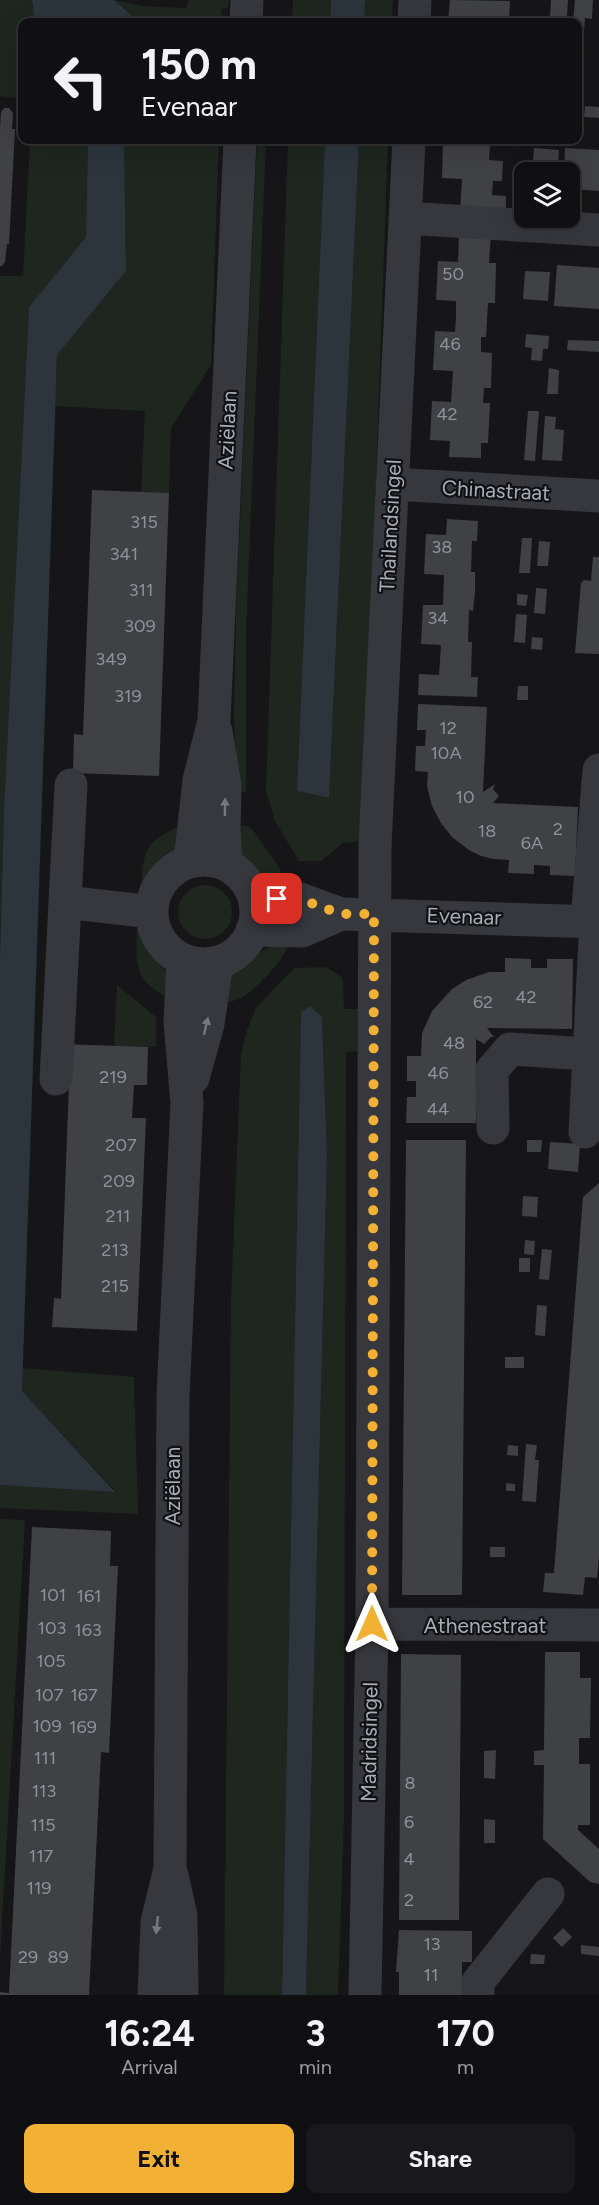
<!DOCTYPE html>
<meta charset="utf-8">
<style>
body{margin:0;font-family:Figtree,sans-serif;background:#19191b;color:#f1f3f6;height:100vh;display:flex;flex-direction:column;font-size:22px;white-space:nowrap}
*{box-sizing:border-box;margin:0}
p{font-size:20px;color:#9c9d9f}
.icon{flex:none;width:33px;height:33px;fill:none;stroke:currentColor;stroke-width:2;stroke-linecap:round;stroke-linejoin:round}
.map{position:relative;height:1995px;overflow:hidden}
.panel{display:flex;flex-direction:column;background:#101012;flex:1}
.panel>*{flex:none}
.banner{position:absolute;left:18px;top:18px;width:564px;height:126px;border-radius:12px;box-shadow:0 6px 24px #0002,0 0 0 2px #303032;background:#101012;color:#f1f3f6;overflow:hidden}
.tools{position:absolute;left:514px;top:162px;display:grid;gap:12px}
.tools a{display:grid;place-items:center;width:66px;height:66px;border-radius:12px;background:#101012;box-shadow:0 6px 24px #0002,0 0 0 2px #303032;font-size:30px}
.pin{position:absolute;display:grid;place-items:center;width:51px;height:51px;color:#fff;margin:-26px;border-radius:12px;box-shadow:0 3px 9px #0006}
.me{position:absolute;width:66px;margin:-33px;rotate:0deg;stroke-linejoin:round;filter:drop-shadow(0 0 4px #0008)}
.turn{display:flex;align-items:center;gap:21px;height:126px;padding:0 24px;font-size:27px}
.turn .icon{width:78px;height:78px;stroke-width:2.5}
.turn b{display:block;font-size:42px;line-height:51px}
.eta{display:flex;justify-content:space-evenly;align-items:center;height:102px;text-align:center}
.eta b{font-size:36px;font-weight:700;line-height:42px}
.action{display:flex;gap:12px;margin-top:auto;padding:12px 24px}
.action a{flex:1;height:69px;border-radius:12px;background:#f2b134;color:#111;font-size:24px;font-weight:700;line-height:69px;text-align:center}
.action a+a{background:#19191b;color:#f1f3f6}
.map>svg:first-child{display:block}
.green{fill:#1e261f}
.water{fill:#2c353c}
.building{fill:#404145}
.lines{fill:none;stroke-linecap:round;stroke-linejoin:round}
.minor{stroke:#37383d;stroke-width:33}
.oneway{fill:#757881}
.route{stroke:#f2b134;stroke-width:10;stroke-dasharray:0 18}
.labels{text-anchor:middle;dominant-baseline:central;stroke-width:4.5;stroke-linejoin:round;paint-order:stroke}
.number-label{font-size:18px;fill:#8e929b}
.street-label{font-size:21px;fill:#a8adb8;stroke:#111113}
</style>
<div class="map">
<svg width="599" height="1995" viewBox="0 0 599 1995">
<rect width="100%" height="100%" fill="#161618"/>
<path class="green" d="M0 0H32L34 19 48 22H22V99L0 96Z
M114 0 143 6 186 8 189 0H229L228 8 221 9 222 22H135L130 14Z
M293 0H331L330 22H292Z
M365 0H393L392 22H364Z
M30 140H88L86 237 29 307 4 810 0 958V276H23Z
M124 140H219L211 365 171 428 169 493 141 492 145 411 55 406 57 355 126 271Z
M257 140H266L246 633V792H234L236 772 234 717 236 611Z
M288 140H325L297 791 329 798 359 140H388L363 841 343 843 321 861H299L275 821 266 791Z
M182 824 181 844 174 853 154 870 144 885H141C144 845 147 843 182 824Z
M240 825 247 826 253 830 279 867 288 888C268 888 246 869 240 849 238 842 240 832 240 825Z
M178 912a27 27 0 1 1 54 0a27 27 0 1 1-54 0Z
M137 927 168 975 170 999C132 979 136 965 137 927Z
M286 941 290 942C283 961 259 986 243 997 236 1001 227 1002 219 1003 222 996 223 986 227 980 237 963 268 947 286 941Z
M326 967 343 978 344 1009H358L359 1051 346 1052 344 1817 338 1995H306L327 1154 322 1018 310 1006 301 1012 282 1995H224L231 1299 241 1054 246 1033 256 1008 294 968Z
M117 985 156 1017V1047L114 1046Z
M23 1368 134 1377 138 1514 0 1508V1485L115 1491 22 1391Z
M0 1519 25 1520 0 1957Z"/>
<path class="water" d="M32 0H114L130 14 135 22H48L34 19Z
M331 0H365L364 22H330Z
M88 140H124L126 271 57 355 22 1391 115 1492 0 1485V958L4 810 29 307 86 237Z
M325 140H359L329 798 297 791Z
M310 1006 322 1017 327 1154 306 1995H282L301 1012Z"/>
<path class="building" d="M450 0 510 1 509 21 448 22Z
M551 0H568L567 17 550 16Z
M575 0H593L592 19 585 18 584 31 578 30V22H573Z
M578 53H582L580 78H578Z
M585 106 599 107V118L584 117Z
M4 108H9L13 113 12 129H15L9 244H7L5 262 2 266H0V128L1 112Z
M443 140H495L494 145H490L489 160 503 161 502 181H493L492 195 506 196V214L460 212 462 179 442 178Z
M534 148 559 150 558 164 533 162Z
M565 148 599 150V191L570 189V172H564Z
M459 232 491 234 489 263H496L495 303H488L486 337H481V352L492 353 491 388H484L483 403H490L488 443H481V458L449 457 450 441 430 440 432 401 451 402 453 371 433 370 435 331 455 332 456 317V301L436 300 438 261 458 262Z
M557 265 599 268V309L554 306Z
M525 271 550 272 548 301 523 299Z
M526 334 549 336 548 349H543L542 361 531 360 532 348 525 347Z
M568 340 599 341V352L567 350Z
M549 368 559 370 558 394H547Z
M528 411H539L535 461 524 460Z
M545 416 556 417 555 429 564 430 562 461 542 460Z
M92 490 169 493 159 776 73 773 74 734 83 735Z
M447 519 478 521 477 541H472L471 572H475V592L473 611 469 610 468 642H472L471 677H478L477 697 418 695 419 674 439 675 441 645 421 644 423 605H443L444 575 424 574 426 534 446 535Z
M522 538H532L530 573H519Z
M539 541 550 542 548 566H537Z
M593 557H599V654L575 653 581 583 584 580 591 581Z
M536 588 547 589 545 614 534 613Z
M517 594 528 595 526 606 517 605Z
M516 614 527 615 525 643 514 642Z
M532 637 543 638 542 650 531 649Z
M518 686H528V700H517Z
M418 704 487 707 483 792 495 784 493 789 499 796 493 803 578 807 575 876 550 875V866L534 865V874L508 873 509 860 493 859 481 856 469 850 452 837 441 823 432 806 427 786 428 772 415 771 416 746H425L426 730H417Z
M505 958 531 959V968H547V959H573L572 1029 487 1028 494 1037H491L484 1044 476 1039V1123H406L407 1097H416V1081H407V1056H421L422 1033 432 1011 452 989 466 980 489 972H505Z
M62 1044 148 1047 147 1085H134L132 1118H146L137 1331 52 1327 54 1298 61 1299 69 1083Z
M406 1140H466L462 1595H402Z
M527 1140H542L541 1152H527Z
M550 1142 580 1144 578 1172 548 1169Z
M599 1183V1557L597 1578 585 1577 583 1595 543 1592 545 1573H554L583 1197Z
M523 1196 538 1197 537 1217 522 1216Z
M525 1240 535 1241 534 1255 524 1254Z
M542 1249 552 1250 549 1280 539 1279Z
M519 1258H530V1272H519Z
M537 1305 547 1306 545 1336 535 1335Z
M505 1357H524V1368H505Z
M526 1444 537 1445 535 1460H539L536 1502 522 1501Z
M508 1445 518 1446V1456L507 1455Z
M506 1483 515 1484V1491H506Z
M32 1527 111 1531 110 1566H118L109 1753 101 1752 89 1995H0V1992L9 1993Z
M490 1547H505V1557H490Z
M545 1652H580V1678H591L590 1738H579V1764H590V1825H578V1830L599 1849V1884L590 1882 543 1839 544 1765H534V1751L544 1750Z
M401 1654 461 1655 459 1920H399Z
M496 1750 495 1779 484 1778V1751Z
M484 1819 495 1820V1843H484Z
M563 1928 572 1937 562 1947 553 1938Z
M399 1930 472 1931V1962H462V1995H399V1972H396Z
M581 1945 599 1947V1956L581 1954Z
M531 1954 545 1955 544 1964H530Z"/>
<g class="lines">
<path class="minor" d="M246 22 247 0
M414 22 415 0
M405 218 599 230
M392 484 599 496
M216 731 225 785 224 830 226 865
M152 912a52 52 0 1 1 104 0a52 52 0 1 1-104 0Z
M190 862 199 780 214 721 240 140
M254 898 300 899 341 914 599 922
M65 902 152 912
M587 921 599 770
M252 930 302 931 341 914
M193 1078 208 1024 217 962
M56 1079 71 785
M493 1128 492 1070 510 1049 588 1054
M585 1132 596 921
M372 1624 599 1625
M172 1875 181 1916 182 1995
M154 1995 157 1922 170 1868 173 1395 187 1103 180 1022 183 960
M365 1995 372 1624 375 845 409 140
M478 1995V1982L548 1894"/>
</g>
<defs><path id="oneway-solid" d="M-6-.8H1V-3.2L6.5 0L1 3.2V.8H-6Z" transform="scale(1.5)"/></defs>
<g class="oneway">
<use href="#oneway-solid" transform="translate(225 807) rotate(-89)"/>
<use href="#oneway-solid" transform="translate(206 1026) rotate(-77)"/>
<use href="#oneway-solid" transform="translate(157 1925) rotate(96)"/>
</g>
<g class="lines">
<path class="route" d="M277 899H300L341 914H374L372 1624"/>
</g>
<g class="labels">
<g class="number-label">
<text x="453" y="274">50</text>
<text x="450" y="344">46</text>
<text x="447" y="414">42</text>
<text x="144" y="522">315</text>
<text x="442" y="547">38</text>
<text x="124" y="554">341</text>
<text x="141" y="590">311</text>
<text x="438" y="618">34</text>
<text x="140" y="626">309</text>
<text x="111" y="659">349</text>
<text x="128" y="696">319</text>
<text x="448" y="728">12</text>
<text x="446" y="753">10A</text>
<text x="465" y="797">10</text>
<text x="558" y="829">2</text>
<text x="487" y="831">18</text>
<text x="532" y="843">6A</text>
<text x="526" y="997">42</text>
<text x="483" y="1002">62</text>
<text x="454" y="1043">48</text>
<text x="438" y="1073">46</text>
<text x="113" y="1077">219</text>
<text x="438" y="1109">44</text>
<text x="121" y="1145">207</text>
<text x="119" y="1181">209</text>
<text x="118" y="1216">211</text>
<text x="115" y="1250">213</text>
<text x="115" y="1286">215</text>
<text x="53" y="1595">101</text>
<text x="89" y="1596">161</text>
<text x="52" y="1628">103</text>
<text x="88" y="1630">163</text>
<text x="51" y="1661">105</text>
<text x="49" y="1695">107</text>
<text x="84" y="1695">167</text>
<text x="47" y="1726">109</text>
<text x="83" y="1727">169</text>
<text x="45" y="1758">111</text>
<text x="410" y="1783">8</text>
<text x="44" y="1791">113</text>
<text x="409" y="1822">6</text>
<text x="43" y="1825">115</text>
<text x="41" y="1856">117</text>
<text x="409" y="1859">4</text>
<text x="39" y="1888">119</text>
<text x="409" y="1900">2</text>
<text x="432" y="1944">13</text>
<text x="28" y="1957">29</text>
<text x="58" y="1957">89</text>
<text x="431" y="1975">11</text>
</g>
<g class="street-label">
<text transform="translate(227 430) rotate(-87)">Aziëlaan</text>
<text transform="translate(496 490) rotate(3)">Chinastraat</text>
<text transform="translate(390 526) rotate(-87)">Thailandsingel</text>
<text transform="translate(464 916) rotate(2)">Evenaar</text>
<text transform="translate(172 1486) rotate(-90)">Aziëlaan</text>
<text x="485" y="1625">Athenestraat</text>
<text transform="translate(369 1742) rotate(-89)">Madridsingel</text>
</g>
</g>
</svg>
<div class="tools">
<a><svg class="icon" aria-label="layers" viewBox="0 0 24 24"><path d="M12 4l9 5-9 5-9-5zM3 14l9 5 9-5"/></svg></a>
</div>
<div class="pin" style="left:277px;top:899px;background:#d93025"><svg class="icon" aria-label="arrive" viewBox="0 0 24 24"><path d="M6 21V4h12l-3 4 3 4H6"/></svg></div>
<svg class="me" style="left:372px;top:1624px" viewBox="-20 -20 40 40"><path d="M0-17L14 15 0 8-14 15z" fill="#f2b134" stroke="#fff" stroke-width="4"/></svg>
<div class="banner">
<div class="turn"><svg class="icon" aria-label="left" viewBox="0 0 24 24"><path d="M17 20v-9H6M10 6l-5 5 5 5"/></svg><div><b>150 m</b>Evenaar</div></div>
</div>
</div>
<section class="panel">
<div class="eta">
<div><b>16:24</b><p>Arrival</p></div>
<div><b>3</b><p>min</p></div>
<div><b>170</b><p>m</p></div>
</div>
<div class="action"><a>Exit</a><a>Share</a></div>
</section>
